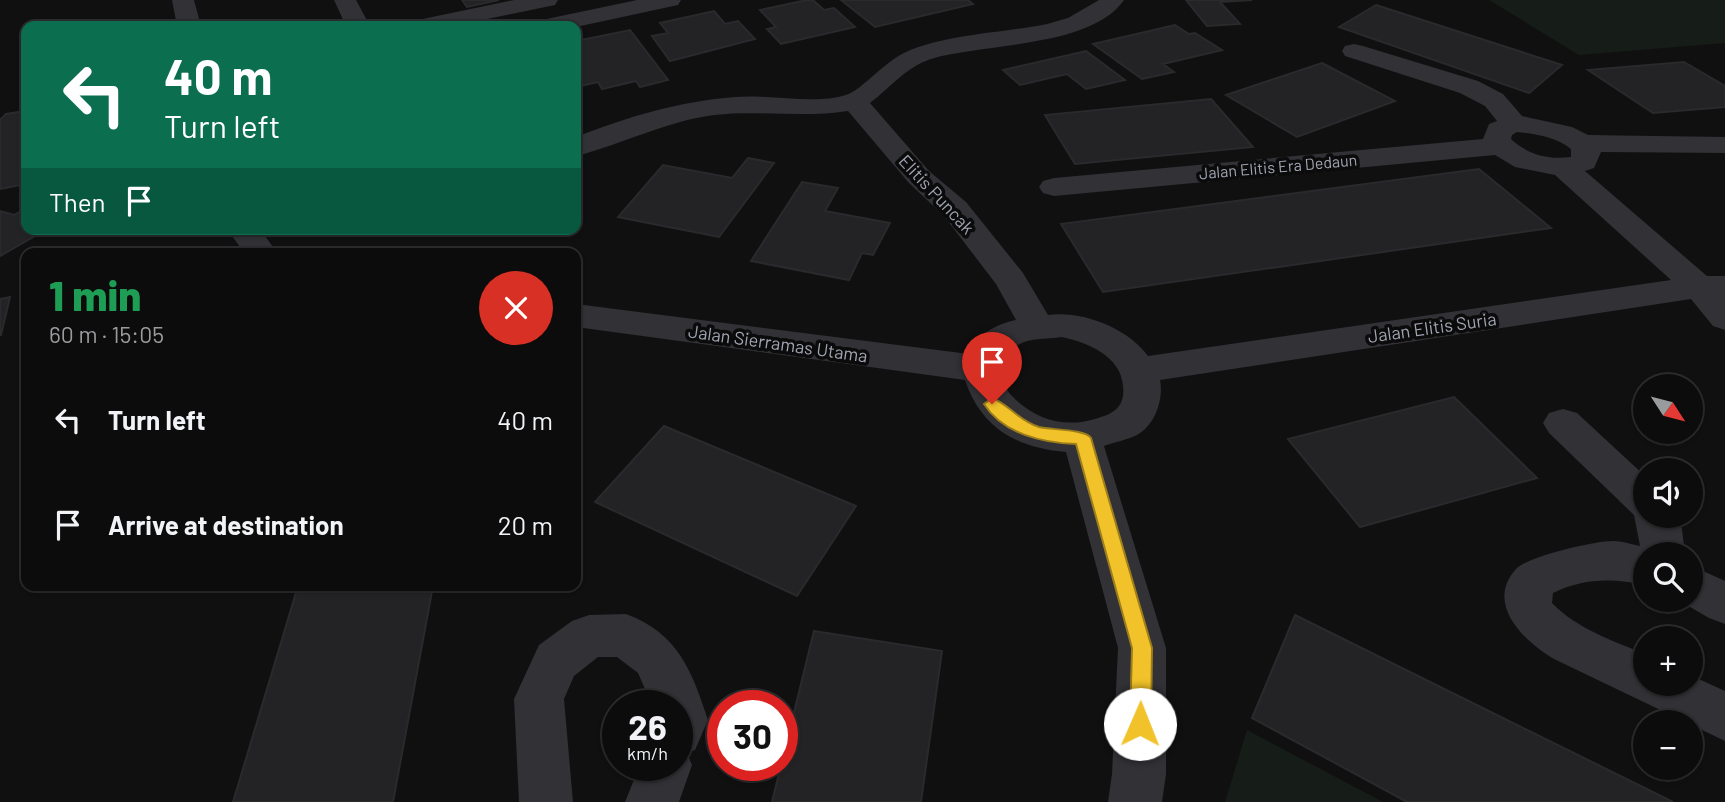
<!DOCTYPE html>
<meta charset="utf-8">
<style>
body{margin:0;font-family:Barlow,sans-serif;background:#151516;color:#f1f3f6;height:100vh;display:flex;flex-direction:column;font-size:26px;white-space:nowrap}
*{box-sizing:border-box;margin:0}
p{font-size:23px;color:#9a9b9d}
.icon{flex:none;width:38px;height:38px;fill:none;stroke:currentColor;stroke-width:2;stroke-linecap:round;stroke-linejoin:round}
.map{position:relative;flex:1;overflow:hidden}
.side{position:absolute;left:21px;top:248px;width:560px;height:343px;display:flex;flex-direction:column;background:#0c0c0d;border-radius:14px;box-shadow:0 2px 5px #0004,0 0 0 2px #2c2c2e}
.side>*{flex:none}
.guide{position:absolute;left:21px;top:21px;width:560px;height:214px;border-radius:14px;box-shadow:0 2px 5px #0004,0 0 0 2px #2c2c2e;background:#0b6e4f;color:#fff;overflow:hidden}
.needle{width:46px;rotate:126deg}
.fabs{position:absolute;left:1633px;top:374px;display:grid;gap:14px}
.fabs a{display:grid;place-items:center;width:70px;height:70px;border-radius:50%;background:#0c0c0d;box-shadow:0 2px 5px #0004,0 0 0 2px #2c2c2e;font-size:35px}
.speed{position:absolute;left:602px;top:690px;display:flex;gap:14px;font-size:35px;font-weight:700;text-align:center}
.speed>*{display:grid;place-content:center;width:91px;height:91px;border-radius:50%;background:#0c0c0d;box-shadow:0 2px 5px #0004,0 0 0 2px #2c2c2e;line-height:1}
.speed small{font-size:18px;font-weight:400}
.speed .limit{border:10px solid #d22;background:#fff;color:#111}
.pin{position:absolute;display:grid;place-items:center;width:60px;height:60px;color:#fff;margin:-72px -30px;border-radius:50% 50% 50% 0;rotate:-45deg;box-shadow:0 0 7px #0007}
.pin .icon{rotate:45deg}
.me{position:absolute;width:77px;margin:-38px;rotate:1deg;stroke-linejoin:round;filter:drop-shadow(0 0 5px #0008)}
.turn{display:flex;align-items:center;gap:24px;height:147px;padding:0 28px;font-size:32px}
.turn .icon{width:91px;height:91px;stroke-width:2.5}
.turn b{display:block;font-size:49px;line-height:60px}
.then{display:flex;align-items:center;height:66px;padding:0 28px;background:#0003;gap:14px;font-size:26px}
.round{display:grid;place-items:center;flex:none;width:74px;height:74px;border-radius:37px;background:#151516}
.headline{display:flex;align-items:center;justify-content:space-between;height:119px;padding:0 28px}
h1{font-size:42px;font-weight:800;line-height:52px;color:#1e9e55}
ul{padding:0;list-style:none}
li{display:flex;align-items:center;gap:21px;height:105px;padding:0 28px}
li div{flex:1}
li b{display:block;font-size:26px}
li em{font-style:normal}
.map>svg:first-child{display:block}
.green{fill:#161c18}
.building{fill:#232325;stroke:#2a2a2d;stroke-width:2}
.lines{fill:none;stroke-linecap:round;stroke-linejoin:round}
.minor{fill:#313136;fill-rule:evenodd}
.route{fill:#f1c229;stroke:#9d7e1b;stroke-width:2}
.labels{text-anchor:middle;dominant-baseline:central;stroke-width:7;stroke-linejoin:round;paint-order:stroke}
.far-street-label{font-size:16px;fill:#a1a5b2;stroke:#0b0b0c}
.street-label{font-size:18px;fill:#a1a5b2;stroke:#0b0b0c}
</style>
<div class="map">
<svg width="1725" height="802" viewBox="0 0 1725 802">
<rect width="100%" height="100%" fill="#101011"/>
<path class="green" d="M1489 0H1725V43L1579 55Z
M1247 730 1383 802H1225Z"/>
<path class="building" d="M462 0H499L467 7Z
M807 0H813L824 10 834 8 855 27 781 44 767 29 776 27 760 10Z
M841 0H968L973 4 875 27Z
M1186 0H1252L1220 2 1240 24 1207 26Z
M1376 5 1562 65 1529 93 1339 27Z
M714 11 725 24 738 21 755 39 670 61 652 36 668 33 660 23Z
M1175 25 1189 34 1195 33 1222 50 1163 64 1174 72 1142 79 1093 44Z
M630 30 668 80 640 87 636 81 602 89 598 82 576 87V41Z
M1086 51 1125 80 1086 89 1067 74 1020 85 1003 70Z
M1684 62 1725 86V107L1653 113 1588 70Z
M1322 63 1395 101 1297 137 1226 95Z
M1211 99 1253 147 1075 164 1045 115Z
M26 111V184L0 189V120L6 114Z
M748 158 774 163 719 237 618 217 663 165 732 178Z
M1479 169 1551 228 1103 292 1061 224Z
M802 182 838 188 825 211 890 223 873 255 862 253 849 280 751 261Z
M24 210 26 229H30L24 232 35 236 0 256V211L14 215Z
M10 297 1 335H0V299Z
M1454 397 1537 478 1360 527 1288 439Z
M664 426 856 506 797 596 595 502Z
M298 586H433L393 802H233Z
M1295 615 1673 802H1407L1252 718Z
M814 631 942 651 921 802H772Z"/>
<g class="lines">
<path class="minor" d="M172 0H194L201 26H177Z
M334 0H356L370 26H346Z
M514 0H558L555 5 454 26H409L413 21Z
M637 0H681L678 5 576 27 533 26 537 21Z
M1099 0H1124C1091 48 983 43 931 59 906 67 890 88 870 103L929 171 966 202 1023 273 1048 315C1082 310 1128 328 1148 356L1671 280 1555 175 1515 167 1495 155 1054 196 1043 193 1039 187 1043 181 1054 178 1483 139 1489 124 1497 121 1485 106 1460 93 1345 56 1342 51 1345 46 1354 44 1363 46 1478 81 1503 94 1522 116 1572 127 1588 135 1725 137V153L1601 152 1594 168 1585 171 1707 276H1725V330L1713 326 1691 299 1160 380C1164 399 1155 425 1137 435 1127 440 1115 442 1104 446L1166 648V774L1162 802H1108L1112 774 1118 648 1066 452C1017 448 981 428 965 380L576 327V304L969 354C975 335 997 324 1016 320L996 284 944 216 909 183 848 111C804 118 759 110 714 115 663 122 624 144 576 156V137C627 117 680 101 735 97 769 94 815 105 846 95 862 90 885 61 906 52 947 34 1003 33 1047 24L1068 18ZM1517 132C1536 134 1556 137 1571 149V157C1549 160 1528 155 1511 139L1512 135ZM1061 337C1087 342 1121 356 1123 386 1124 393 1123 401 1119 406 1113 414 1104 416 1095 419 1065 428 1036 420 1013 397 995 379 999 352 1024 342 1035 338 1050 339 1061 337Z
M227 229H260L278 254H245Z
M1563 409 1577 413 1645 476V516H1677L1682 529 1685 555H1645V585C1613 578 1583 578 1553 593L1552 603C1576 628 1613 641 1645 654V684H1690V675L1725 691V741L1554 659C1525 642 1484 604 1516 569 1529 556 1594 541 1613 541 1622 541 1631 544 1640 546L1634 515 1549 433 1543 423 1549 413Z
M1690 565 1725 581V624L1709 618 1678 600H1690Z
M626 614C678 633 692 671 708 720L695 750 687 753 692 765 679 802H625L640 765H677V705H652L638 673 617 657H598L574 676 564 699 573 802H519L514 699 539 645 572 621 589 615Z"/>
</g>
<path class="route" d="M992 398C1007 403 1019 421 1039 427 1051 430 1085 429 1091 438L1152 648 1151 724 1148 731 1140 734 1133 731 1130 724 1132 648 1076 444C1043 443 1003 434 984 404Z"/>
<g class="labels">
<g class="far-street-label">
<text transform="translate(1278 166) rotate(-5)">Jalan Elitis Era Dedaun</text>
</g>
<g class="street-label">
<text transform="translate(937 194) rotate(47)">Elitis Puncak</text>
<text transform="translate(1432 327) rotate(-8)">Jalan Elitis Suria</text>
<text transform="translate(778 343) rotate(8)">Jalan Sierramas Utama</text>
</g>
</g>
</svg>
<div class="fabs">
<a><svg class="needle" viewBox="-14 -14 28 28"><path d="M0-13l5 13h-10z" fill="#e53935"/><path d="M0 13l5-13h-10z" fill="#9a9b9d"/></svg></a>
<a><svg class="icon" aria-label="sound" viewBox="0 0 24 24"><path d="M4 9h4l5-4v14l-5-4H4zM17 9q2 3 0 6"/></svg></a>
<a><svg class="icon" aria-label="search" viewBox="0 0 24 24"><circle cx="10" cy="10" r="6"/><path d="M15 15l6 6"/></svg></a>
<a>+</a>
<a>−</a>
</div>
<div class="speed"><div>26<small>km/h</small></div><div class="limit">30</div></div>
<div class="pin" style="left:992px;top:404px;background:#d93025"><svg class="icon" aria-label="arrive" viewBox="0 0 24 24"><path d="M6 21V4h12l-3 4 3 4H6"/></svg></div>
<svg class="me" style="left:1140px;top:724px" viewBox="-20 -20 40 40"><circle r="19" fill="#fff"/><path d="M0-13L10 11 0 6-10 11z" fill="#f1c229"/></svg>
<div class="guide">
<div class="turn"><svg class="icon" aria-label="left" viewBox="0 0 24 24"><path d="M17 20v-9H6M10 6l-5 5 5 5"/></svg><div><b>40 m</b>Turn left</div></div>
<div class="then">Then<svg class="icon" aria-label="arrive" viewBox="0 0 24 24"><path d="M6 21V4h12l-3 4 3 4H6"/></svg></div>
</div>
<section class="side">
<div class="headline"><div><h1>1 min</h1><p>60 m · 15:05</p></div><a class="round" style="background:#d93025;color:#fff"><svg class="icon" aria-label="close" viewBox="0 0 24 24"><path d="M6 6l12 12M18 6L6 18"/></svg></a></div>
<ul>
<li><svg class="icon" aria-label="left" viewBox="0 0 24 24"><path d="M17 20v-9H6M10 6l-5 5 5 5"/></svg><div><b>Turn left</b></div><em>40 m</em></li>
<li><svg class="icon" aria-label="arrive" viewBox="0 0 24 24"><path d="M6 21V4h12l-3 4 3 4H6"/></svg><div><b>Arrive at destination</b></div><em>20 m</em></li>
</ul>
</section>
</div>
